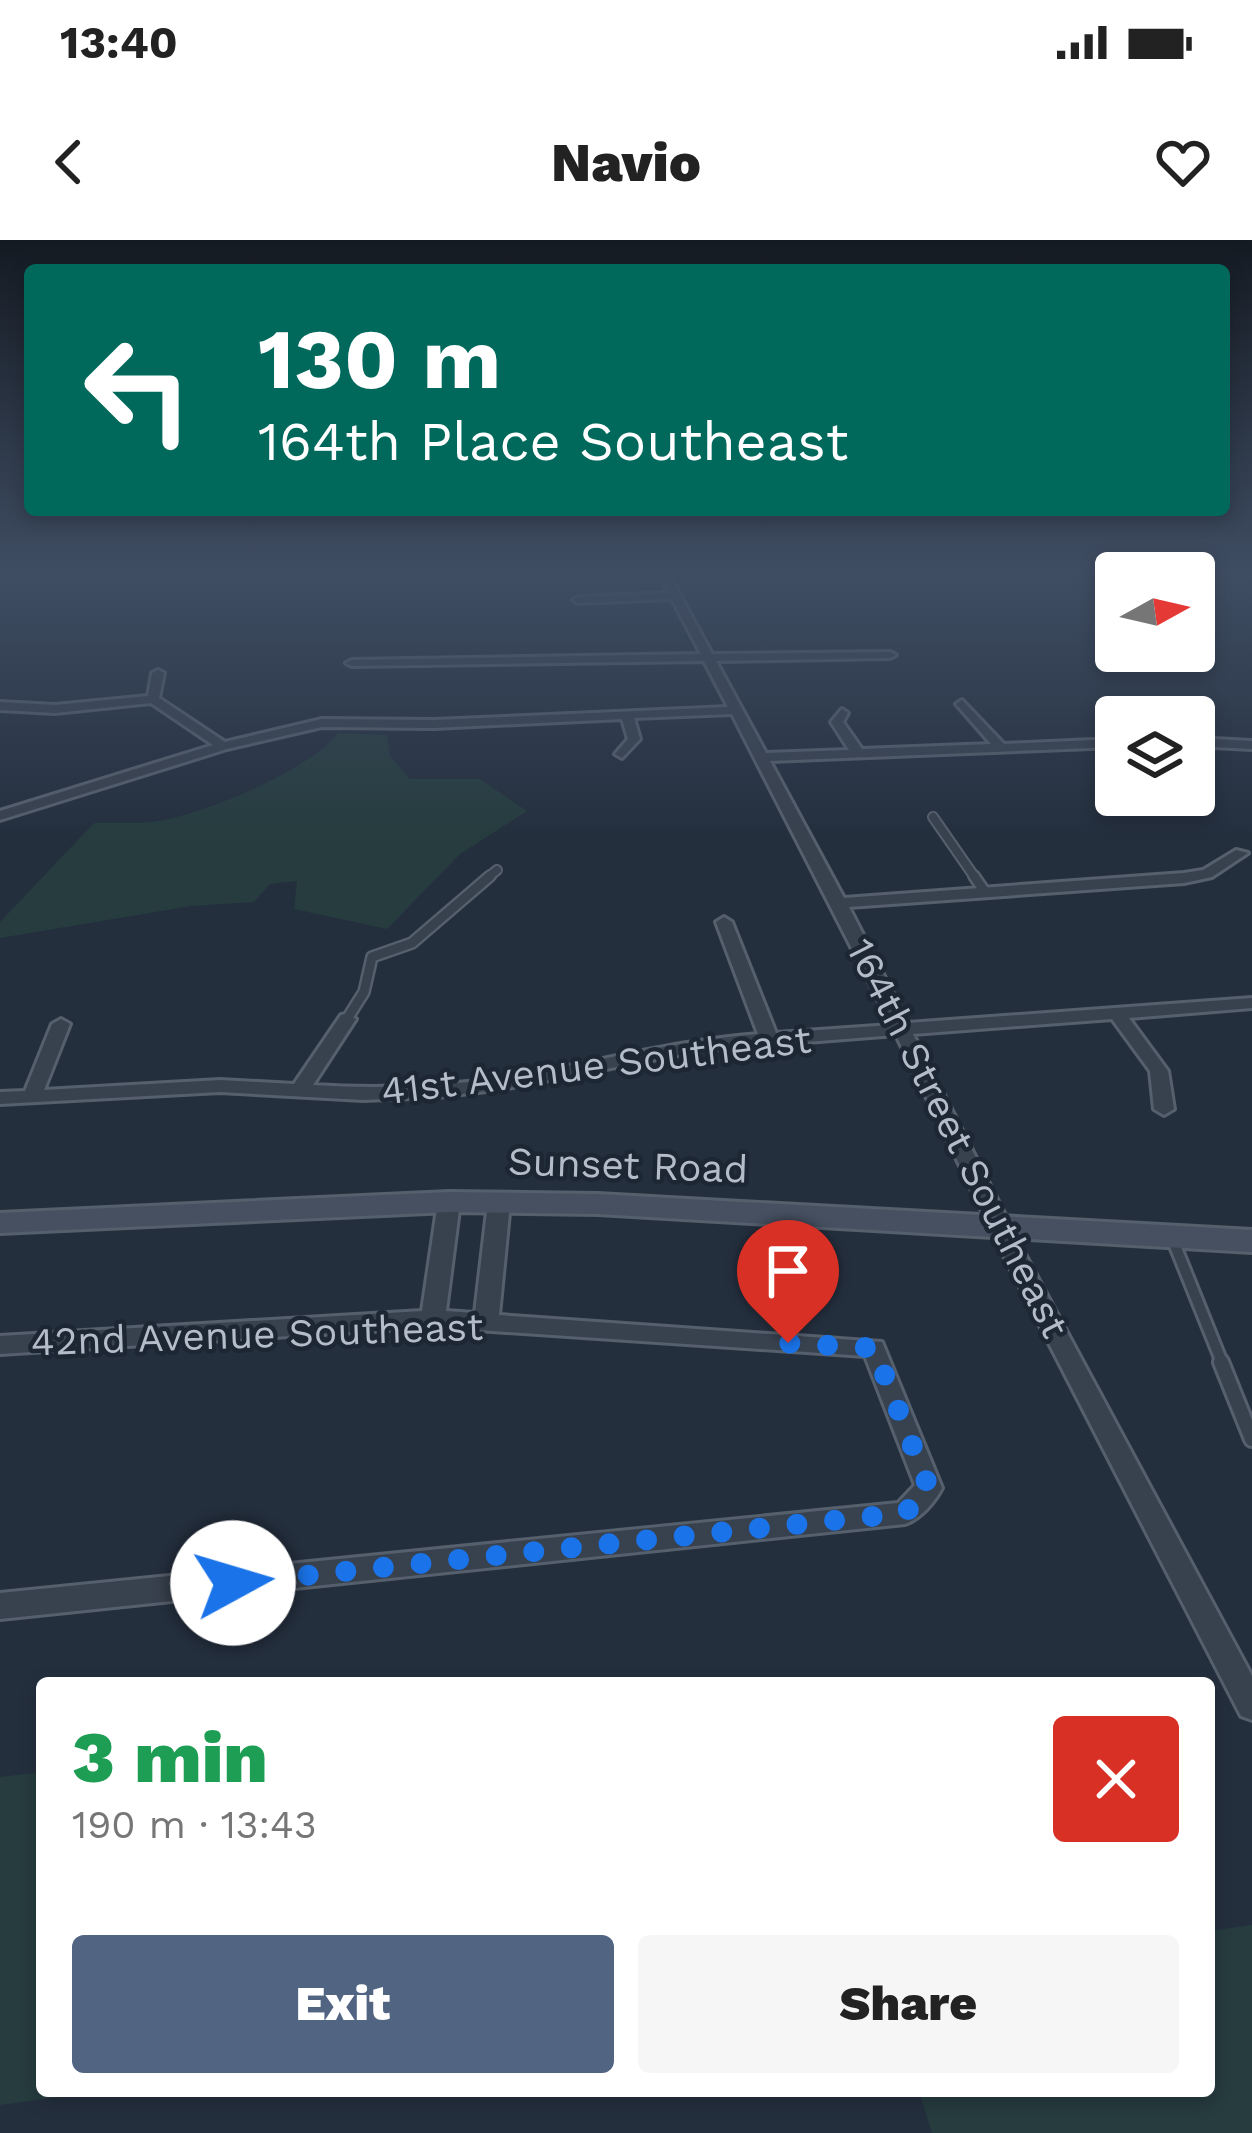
<!DOCTYPE html>
<meta charset="utf-8">
<style>
body{margin:0;font-family:"Work Sans",sans-serif;background:#f6f6f6;color:#222;height:100vh;display:flex;flex-direction:column;font-size:45px;white-space:nowrap}
*{box-sizing:border-box;margin:0}
p{font-size:39px;color:#767676}
.icon{flex:none;width:66px;height:66px;fill:none;stroke:currentColor;stroke-width:2;stroke-linecap:round;stroke-linejoin:round}
.map{position:relative;flex:1;overflow:hidden}
.sheet{position:absolute;left:36px;top:1437px;width:1179px;height:420px;display:flex;flex-direction:column;background:#fff;border-radius:12px;box-shadow:0 6px 18px #0003}
.sheet>*{flex:none}
.banner{position:absolute;left:24px;top:24px;width:1206px;height:252px;border-radius:12px;box-shadow:0 6px 18px #0003;background:#00695c;color:#fff;overflow:hidden}
.needle{width:78px;rotate:82deg}
.tools{position:absolute;left:1095px;top:312px;display:grid;gap:24px}
.tools a{display:grid;place-items:center;width:120px;height:120px;border-radius:12px;background:#fff;box-shadow:0 6px 18px #0003;font-size:60px}
.pin{position:absolute;display:grid;place-items:center;width:102px;height:102px;color:#fff;margin:-123px -51px;border-radius:50% 50% 50% 0;rotate:-45deg;box-shadow:0 0 12px #0007}
.pin .icon{rotate:45deg}
.me{position:absolute;width:132px;margin:-66px;rotate:84deg;stroke-linejoin:round;filter:drop-shadow(0 0 9px #0008)}
.turn{display:flex;align-items:center;gap:42px;height:252px;padding:0 36px;font-size:54px}
.turn .icon{width:156px;height:156px;stroke-width:2.5}
.turn b{display:block;font-size:84px;line-height:102px}
.round{display:grid;place-items:center;flex:none;width:126px;height:126px;border-radius:12px;background:#f6f6f6}
.overview{display:flex;align-items:center;justify-content:space-between;height:204px;padding:0 36px}
h1{font-size:72px;font-weight:800;line-height:90px;color:#1e9e55}
.cta{display:flex;gap:24px;margin-top:auto;padding:24px 36px}
.cta a{flex:1;height:138px;border-radius:12px;background:#516482;color:#fff;font-size:48px;font-weight:800;line-height:138px;text-align:center}
.cta a+a{background:#f6f6f6;color:#222}
.status{display:flex;justify-content:space-between;align-items:center;height:84px;padding:0 60px;background:#fff;direction:ltr}
.status svg{height:33px;fill:currentColor}
header{display:flex;justify-content:space-between;align-items:center;height:156px;padding:0 36px;background:#fff;font-size:54px;font-weight:800}
.map>svg:first-child{display:block}
.green{fill:#263c3f}
.lines{fill:none;stroke-linecap:round;stroke-linejoin:round}
.lane-far3-casing{stroke:#565f6c;stroke-width:12}
.lane-far2-casing{stroke:#565f6c;stroke-width:14}
.lane-far1-casing{stroke:#565f6c;stroke-width:16}
.lane-casing{stroke:#565f6c;stroke-width:20}
.street-casing{stroke:#565f6c;stroke-width:6}
.secondary-casing{stroke:#565f6c;stroke-width:6}
.lane-far3{stroke:#38414e;stroke-width:8}
.lane-far2{stroke:#38414e;stroke-width:9}
.lane-far1{stroke:#38414e;stroke-width:10}
.lane{stroke:#38414e;stroke-width:14}
.street{fill:#38414e;fill-rule:evenodd}
.secondary{fill:#465061;fill-rule:evenodd}
.route{stroke:#1a73e8;stroke-width:21;stroke-dasharray:0 37.8}
.labels{text-anchor:middle;dominant-baseline:central;stroke-width:9;stroke-linejoin:round;paint-order:stroke}
.street-label{font-size:39px;fill:#b4bcc9;stroke:#1d2633}
</style>
<div class="status"><b>13:40</b><svg viewBox="0 0 49 12"><path d="M0 12V9h3v3zM5 12V6h3v6zM10 12V3h3v9zM15 12V0h3v12zM26 1h20v11H26zM47 4h2v5h-2z"/></svg></div>
<header><svg class="icon" aria-label="back" viewBox="0 0 24 24"><path d="M15 5l-7 7 7 7"/></svg>Navio<svg class="icon" aria-label="heart" viewBox="0 0 24 24"><path d="M12 20l-8-8c-3-5 5-10 8-4 3-6 11-1 8 4z"/></svg></header>
<div class="map">
<svg width="1252" height="1893" viewBox="0 0 1252 1893">
<rect width="100%" height="100%" fill="#242f3e"/>
<path class="green" d="M338 493 387 495 390 516 410 539H480L527 571 460 614 387 689 294 669 297 641 270 644 254 662 191 666 0 698V682L94 583C113 582 133 584 151 582 198 577 311 530 338 493Z
M42 1532V1851H103L0 1865V1537Z
M1252 1685V1893H932L919 1851H1209V1691Z"/>
<g class="lines">
<g class="lane-far3-casing">
<path id="lane-far3" d="M933 577 976 639
M486 639 497 630"/>
</g>
<g class="lane-far2-casing">
<path id="lane-far2" d="M974 636 985 652
M347 779 364 752 372 717 412 703 490 636"/>
</g>
<g class="lane-far1-casing">
<path id="lane-far1" d="M1172 998 1223 1125"/>
</g>
<g class="lane-casing">
<path id="lane" d="M1221 1122 1252 1199"/>
</g>
<g class="street-casing">
<path id="street" d="M657 331H667L712 414 890 412 896 415 890 418 716 421 766 513 849 510 831 482 842 469 848 473 843 482 862 509 991 504 956 464 962 460 1004 504 1116 499V507L770 521 844 658 1184 633 1203 630 1236 610 1248 613 1212 637 1184 643 849 667 908 783 1252 758V768L1129 778 1168 831 1174 869 1164 875 1154 869 1150 831 1112 779 913 794 1027 1018 1252 1436V1480L1241 1476 1005 1018 896 795 704 810 503 849 437 857 363 860 220 852 0 864V852L25 851 52 784 61 779 70 784 44 850 220 840 294 844 341 775 347 774 356 779 313 845C376 849 437 847 500 838 586 825 671 801 758 794L716 682 724 677 732 682 776 793 891 785 732 474 634 478 640 499 622 518 615 514 628 499 622 479 434 488 322 487 227 509 0 580V571L213 505 151 463 55 473 0 470V462L55 465 148 456 152 433 158 430 164 433 159 458 225 502 322 479 434 480 728 467 704 421 352 426 346 423 352 420 701 414 672 359 578 363 573 360 578 357 669 353Z
M1194 498 1252 501V509L1194 506Z
M449 955 460 962 446 1071 475 1073 488 963 499 956 510 963 499 1075 882 1102 942 1248C935 1262 920 1279 905 1284L0 1379V1353L898 1263 915 1245 865 1116 433 1087 0 1114V1096L422 1071 438 962Z"/>
</g>
<g class="secondary-casing">
<path id="secondary" d="M449 952 598 954 1252 990V1012L598 974 449 972 0 993V973Z"/>
</g>
<use href="#lane-far3" class="lane-far3"/>
<use href="#lane-far2" class="lane-far2"/>
<use href="#lane-far1" class="lane-far1"/>
<use href="#lane" class="lane"/>
<use href="#street" class="street"/>
<use href="#secondary" class="secondary"/>
</g>
<linearGradient id="sky" x2="0" y2="1"><stop stop-color="#141a22"/><stop offset="0.56" stop-color="#3f4d63"/><stop offset="1" stop-color="#3f4d63" stop-opacity="0"/></linearGradient>
<rect width="1252" height="596" fill="url(#sky)"/>
<g class="lines">
<path class="route" d="M233 1343 905 1273 929 1248 874 1108 788 1103"/>
</g>
<g class="labels">
<g class="street-label">
<text transform="translate(596 825) rotate(-7)">41st Avenue Southeast</text>
<text transform="translate(958 898) rotate(63)">164th Street Southeast</text>
<text transform="translate(628 925) rotate(2)">Sunset Road</text>
<text transform="translate(257 1094) rotate(-2)">42nd Avenue Southeast</text>
</g>
</g>
</svg>
<div class="tools">
<a><svg class="needle" viewBox="-14 -14 28 28"><path d="M0-13l5 13h-10z" fill="#e53935"/><path d="M0 13l5-13h-10z" fill="#767676"/></svg></a>
<a><svg class="icon" aria-label="layers" viewBox="0 0 24 24"><path d="M12 4l9 5-9 5-9-5zM3 14l9 5 9-5"/></svg></a>
</div>
<div class="pin" style="left:788px;top:1103px;background:#d93025"><svg class="icon" aria-label="arrive" viewBox="0 0 24 24"><path d="M6 21V4h12l-3 4 3 4H6"/></svg></div>
<svg class="me" style="left:233px;top:1343px" viewBox="-20 -20 40 40"><circle r="19" fill="#fff"/><path d="M0-13L10 11 0 6-10 11z" fill="#1a73e8"/></svg>
<div class="banner">
<div class="turn"><svg class="icon" aria-label="left" viewBox="0 0 24 24"><path d="M17 20v-9H6M10 6l-5 5 5 5"/></svg><div><b>130 m</b>164th Place Southeast</div></div>
</div>
<section class="sheet">
<div class="overview"><div><h1>3 min</h1><p>190 m · 13:43</p></div><a class="round" style="background:#d93025;color:#fff"><svg class="icon" aria-label="close" viewBox="0 0 24 24"><path d="M6 6l12 12M18 6L6 18"/></svg></a></div>
<div class="cta"><a>Exit</a><a>Share</a></div>
</section>
</div>
